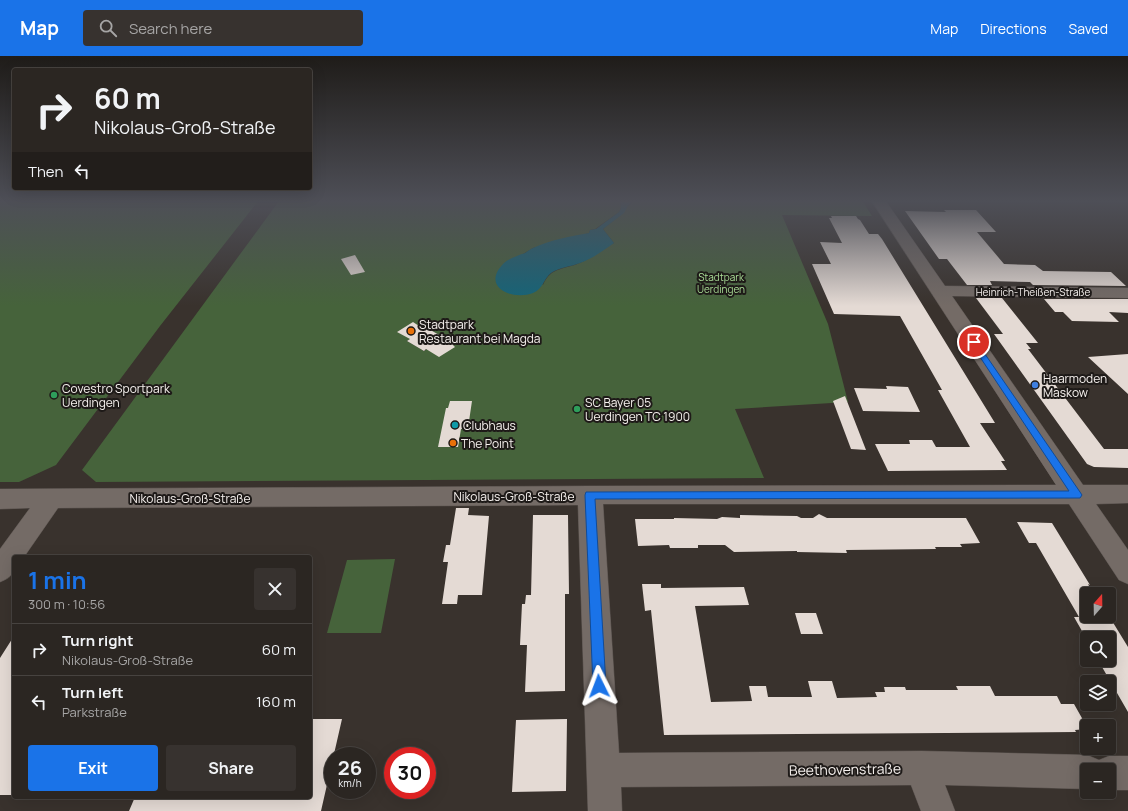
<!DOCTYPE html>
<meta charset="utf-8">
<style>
body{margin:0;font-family:Manrope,sans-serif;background:#37322f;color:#f1f3f6;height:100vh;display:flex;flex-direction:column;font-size:15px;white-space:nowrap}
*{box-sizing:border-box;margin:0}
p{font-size:13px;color:#a6a5a5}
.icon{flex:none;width:22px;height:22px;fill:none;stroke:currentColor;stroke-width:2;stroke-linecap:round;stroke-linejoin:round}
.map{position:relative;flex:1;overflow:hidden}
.panel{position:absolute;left:12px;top:499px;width:300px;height:244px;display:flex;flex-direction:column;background:#2b2622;border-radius:4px;box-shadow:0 4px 16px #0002,0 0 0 1px #474340}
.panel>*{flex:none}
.top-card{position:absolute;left:12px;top:12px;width:300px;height:122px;border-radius:4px;box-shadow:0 4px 16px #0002,0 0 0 1px #474340;background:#2b2622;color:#f1f3f6;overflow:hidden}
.needle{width:26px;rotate:20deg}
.buttons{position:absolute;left:1080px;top:531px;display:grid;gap:8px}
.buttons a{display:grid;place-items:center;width:36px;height:36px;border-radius:4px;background:#2b2622;box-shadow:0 4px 16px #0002,0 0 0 1px #474340;font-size:20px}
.speed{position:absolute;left:324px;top:691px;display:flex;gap:8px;font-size:20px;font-weight:700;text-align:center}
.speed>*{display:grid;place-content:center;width:52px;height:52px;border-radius:50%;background:#2b2622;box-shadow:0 4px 16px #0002,0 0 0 1px #474340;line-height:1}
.speed small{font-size:10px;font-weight:400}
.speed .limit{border:6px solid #d22;background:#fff;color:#111}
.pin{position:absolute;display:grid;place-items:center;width:34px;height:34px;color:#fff;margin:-17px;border:2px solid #fff;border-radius:50%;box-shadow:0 1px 4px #0007}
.me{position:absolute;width:44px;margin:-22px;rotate:357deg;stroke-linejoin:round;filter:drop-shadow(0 0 3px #0008)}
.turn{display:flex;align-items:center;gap:14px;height:84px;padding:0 16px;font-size:18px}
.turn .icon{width:52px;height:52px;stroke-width:2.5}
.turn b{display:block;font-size:28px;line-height:34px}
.then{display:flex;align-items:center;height:38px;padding:0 16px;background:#0003;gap:8px;font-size:15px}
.round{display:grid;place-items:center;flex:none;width:42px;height:42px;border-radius:4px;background:#37322f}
.head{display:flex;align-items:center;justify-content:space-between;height:68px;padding:0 16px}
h1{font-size:24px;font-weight:700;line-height:30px;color:#1a73e8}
.primary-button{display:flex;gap:8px;margin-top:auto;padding:8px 16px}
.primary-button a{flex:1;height:46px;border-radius:4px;background:#1a73e8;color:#fff;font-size:16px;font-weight:700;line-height:46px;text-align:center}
.primary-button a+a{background:#37322f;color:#f1f3f6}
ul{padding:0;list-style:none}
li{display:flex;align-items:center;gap:12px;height:52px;padding:0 16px;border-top:1px solid #474340}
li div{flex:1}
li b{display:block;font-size:15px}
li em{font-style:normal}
header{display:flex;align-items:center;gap:24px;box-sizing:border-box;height:56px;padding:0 20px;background:#1a73e8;color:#fff}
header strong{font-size:19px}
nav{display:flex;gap:22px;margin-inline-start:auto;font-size:14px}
.search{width:280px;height:36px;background:#37322f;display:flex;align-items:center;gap:10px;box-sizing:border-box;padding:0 14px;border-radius:4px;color:#a6a5a5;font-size:15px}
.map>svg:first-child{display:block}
.green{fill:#46633b;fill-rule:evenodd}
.water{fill:#146579}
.building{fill:#e4dad4}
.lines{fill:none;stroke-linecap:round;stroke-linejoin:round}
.minor-casing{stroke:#58514d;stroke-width:1}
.minor{fill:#746b66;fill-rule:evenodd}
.route{fill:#1a73e8;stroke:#114b97}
.food-dot{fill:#e8710a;stroke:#1e1a18;stroke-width:1.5}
.shop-dot{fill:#3f7fe0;stroke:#1e1a18;stroke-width:1.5}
.leisure-dot{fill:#2e9e5b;stroke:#1e1a18;stroke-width:1.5}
.culture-dot{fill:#0f9aa8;stroke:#1e1a18;stroke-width:1.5}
.labels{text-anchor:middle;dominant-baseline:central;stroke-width:4;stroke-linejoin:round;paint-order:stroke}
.far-park-label{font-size:10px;fill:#abdf98;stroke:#1e1a18}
.far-street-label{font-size:10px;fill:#f6f1ee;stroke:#1e1a18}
.poi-label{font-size:12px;fill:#f6f1ee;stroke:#1e1a18;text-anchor:start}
.street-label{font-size:12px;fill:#f6f1ee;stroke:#1e1a18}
.near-street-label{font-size:14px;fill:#f6f1ee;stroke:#1e1a18}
</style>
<header>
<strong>Map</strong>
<div class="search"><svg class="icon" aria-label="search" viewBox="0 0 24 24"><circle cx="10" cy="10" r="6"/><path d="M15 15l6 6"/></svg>Search here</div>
<nav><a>Map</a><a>Directions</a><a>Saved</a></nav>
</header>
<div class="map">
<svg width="1128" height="755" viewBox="0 0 1128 755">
<rect width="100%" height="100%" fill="#39322d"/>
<path class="green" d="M0 144H259L160 270 56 409 19 426H0Z
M620 144 621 152 619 156 595 173 590 174 589 177 533 192 523 198 543 229C551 210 566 214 582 206 593 201 603 193 614 187L603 173 618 161 634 144H862L872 160 782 159 828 268 848 346 735 353 764 422 96 426 82 414 279 145ZM427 272 444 282 424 295 407 285Z
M395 503 381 577H327L347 504Z"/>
<path class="water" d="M620 144H634L628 150 624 157 603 173 614 187C604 194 592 203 580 207 570 211 560 211 551 217 544 222 543 233 533 237 512 245 480 231 504 207 510 202 519 199 525 197 528 195 530 193 533 192 550 184 571 180 589 177L590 174 596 173 619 156 621 152Z"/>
<path class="building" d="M944 154H976L996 176H977L1004 208 1035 209 1043 215 1111 216 1126 230 1033 229 1030 226 990 225 992 229H967L947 203H939L905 155 946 156Z
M831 160H856L858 163 860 164 869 178H878L882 183 995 367H980L1005 405H1001L1007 414 888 415 875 388H910L909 384H932L936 391H970L938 334H942L900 260 834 258 812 208H831L820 186 842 187 829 162H832Z
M355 199 365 216 351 219 341 203Z
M976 242H1002L1038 287H1026L1031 293H1028L1104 393H1128V412L1094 411 1087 408 994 278H1003Z
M1044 243H1128V257L1109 256 1119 266 1072 265 1063 256H1055Z
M413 266 425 274 427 272 455 288 453 289 455 291 439 301 426 293 424 295 407 285 410 283 397 276Z
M1128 298V338L1088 301Z
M886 330 908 331 920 356 863 355 854 332 887 333Z
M845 340 866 394 851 393 833 345Z
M450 345H472L468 372 461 373 458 391H438L446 352H448Z
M456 452H469L468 459 489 460 482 539H458L457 548H442L448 506H443L446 489H450Z
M819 458 827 462H966L980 487 960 488 962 491H935L936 493 846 494 847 497 797 496V495L734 496 725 489H698V492H670L669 489 638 490 635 463H674V462L717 463 722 461 740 462V459L797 460 801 462H813Z
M533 459H568L569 538H565V635L525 636 527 589H520L522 548H525L526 539H531Z
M1017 466 1052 467 1090 529 1088 528 1093 538H1087V560H1109L1128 591V656L1098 604H1109V582H1091L1087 575H1082L1074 561H1079L1036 487H1029Z
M642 528H661V532L744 531 749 549 695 550 711 646 752 645 749 630H766L768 641H812L808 625H832L837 642 877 641 875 636H885L884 631H905L906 634H958L956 630H990L995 640H1057L1061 648H1074L1087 671V673L1075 674 1076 676 664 679 651 554 645 555Z
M795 557H816L823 578H801Z
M14 580V739H0V602Z
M310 663H342L321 755H129L135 741H310Z
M567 663 566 735 512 736 516 664Z"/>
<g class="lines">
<g class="minor-casing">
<path id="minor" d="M871 144H885L945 230 1128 232V242L952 240 1083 429H1128V447L1096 448 1128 494V528L1119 524 1069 448H603L619 697 922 695 1087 699 1099 704 1109 700H1128V734H1109V714H1087V733L945 729 955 755H921L911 729 621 731 622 755H588L578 449 58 452 24 501H14C14 516 15 520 0 526V493L30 452 0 453V433L590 430 1056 429Z"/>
</g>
<use href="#minor" class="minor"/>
</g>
<linearGradient id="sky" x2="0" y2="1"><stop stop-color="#1f1c19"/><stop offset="0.58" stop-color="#4e4f57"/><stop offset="1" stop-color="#4e4f57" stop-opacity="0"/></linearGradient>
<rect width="1128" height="250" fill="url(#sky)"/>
<path class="route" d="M974 284 976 285 1080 436 1082 439 1080 442 595 443 606 630 604 634 599 636 595 634 593 630 585 439 586 436 1069 435 970 286Z"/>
<g class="food-dot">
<circle cx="411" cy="275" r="4"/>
<circle cx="453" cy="387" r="4"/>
</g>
<circle class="shop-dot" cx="1035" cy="329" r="4"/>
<g class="leisure-dot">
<circle cx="54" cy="339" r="4"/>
<circle cx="577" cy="353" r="4"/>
</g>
<circle class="culture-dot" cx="455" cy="369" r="4"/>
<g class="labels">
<g class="far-park-label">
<text x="721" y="221">Stadtpark<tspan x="721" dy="12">Uerdingen</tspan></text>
</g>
<g class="far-street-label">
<text x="1033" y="236">Heinrich-Theißen-Straße</text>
</g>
<g class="poi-label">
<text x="419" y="268">Stadtpark<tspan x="419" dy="14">Restaurant bei Magda</tspan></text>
<text x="1043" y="322">Haarmoden<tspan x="1043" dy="14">Maskow</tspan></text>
<text x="62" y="332">Covestro Sportpark<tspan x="62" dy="14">Uerdingen</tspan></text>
<text x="585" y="346">SC Bayer 05<tspan x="585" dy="14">Uerdingen TC 1900</tspan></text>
<text x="463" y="369">Clubhaus</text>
<text x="461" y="387">The Point</text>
</g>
<g class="street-label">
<text x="514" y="440">Nikolaus-Groß-Straße</text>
<text x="190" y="442">Nikolaus-Groß-Straße</text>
</g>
<g class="near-street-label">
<text transform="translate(845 713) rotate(-1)">Beethovenstraße</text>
</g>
</g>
</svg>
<div class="buttons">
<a><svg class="needle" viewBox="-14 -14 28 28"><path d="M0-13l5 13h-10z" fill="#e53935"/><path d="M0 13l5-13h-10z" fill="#a6a5a5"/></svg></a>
<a><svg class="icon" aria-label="search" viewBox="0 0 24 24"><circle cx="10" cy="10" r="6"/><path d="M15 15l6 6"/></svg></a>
<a><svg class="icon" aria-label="layers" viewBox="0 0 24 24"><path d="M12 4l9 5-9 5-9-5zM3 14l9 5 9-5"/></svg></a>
<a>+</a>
<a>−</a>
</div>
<div class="speed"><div>26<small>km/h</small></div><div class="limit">30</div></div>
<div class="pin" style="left:974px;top:286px;background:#d93025"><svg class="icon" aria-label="arrive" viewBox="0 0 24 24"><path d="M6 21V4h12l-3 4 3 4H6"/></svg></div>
<svg class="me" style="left:599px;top:630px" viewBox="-20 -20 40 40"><path d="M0-17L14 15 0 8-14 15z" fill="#1a73e8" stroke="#fff" stroke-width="4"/></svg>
<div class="top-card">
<div class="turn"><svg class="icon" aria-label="right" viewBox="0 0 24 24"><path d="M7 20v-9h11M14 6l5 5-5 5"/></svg><div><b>60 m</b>Nikolaus-Groß-Straße</div></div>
<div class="then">Then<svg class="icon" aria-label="left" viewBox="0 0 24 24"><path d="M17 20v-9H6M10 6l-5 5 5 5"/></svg></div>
</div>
<section class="panel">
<div class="head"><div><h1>1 min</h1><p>300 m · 10:56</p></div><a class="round"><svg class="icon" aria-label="close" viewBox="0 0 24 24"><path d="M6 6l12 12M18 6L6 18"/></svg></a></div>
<ul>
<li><svg class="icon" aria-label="right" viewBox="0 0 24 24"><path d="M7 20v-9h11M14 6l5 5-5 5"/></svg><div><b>Turn right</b><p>Nikolaus-Groß-Straße</p></div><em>60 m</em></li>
<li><svg class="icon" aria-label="left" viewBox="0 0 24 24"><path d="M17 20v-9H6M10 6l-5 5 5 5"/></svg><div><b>Turn left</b><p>Parkstraße</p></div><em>160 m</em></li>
</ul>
<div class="primary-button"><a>Exit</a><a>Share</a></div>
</section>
</div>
